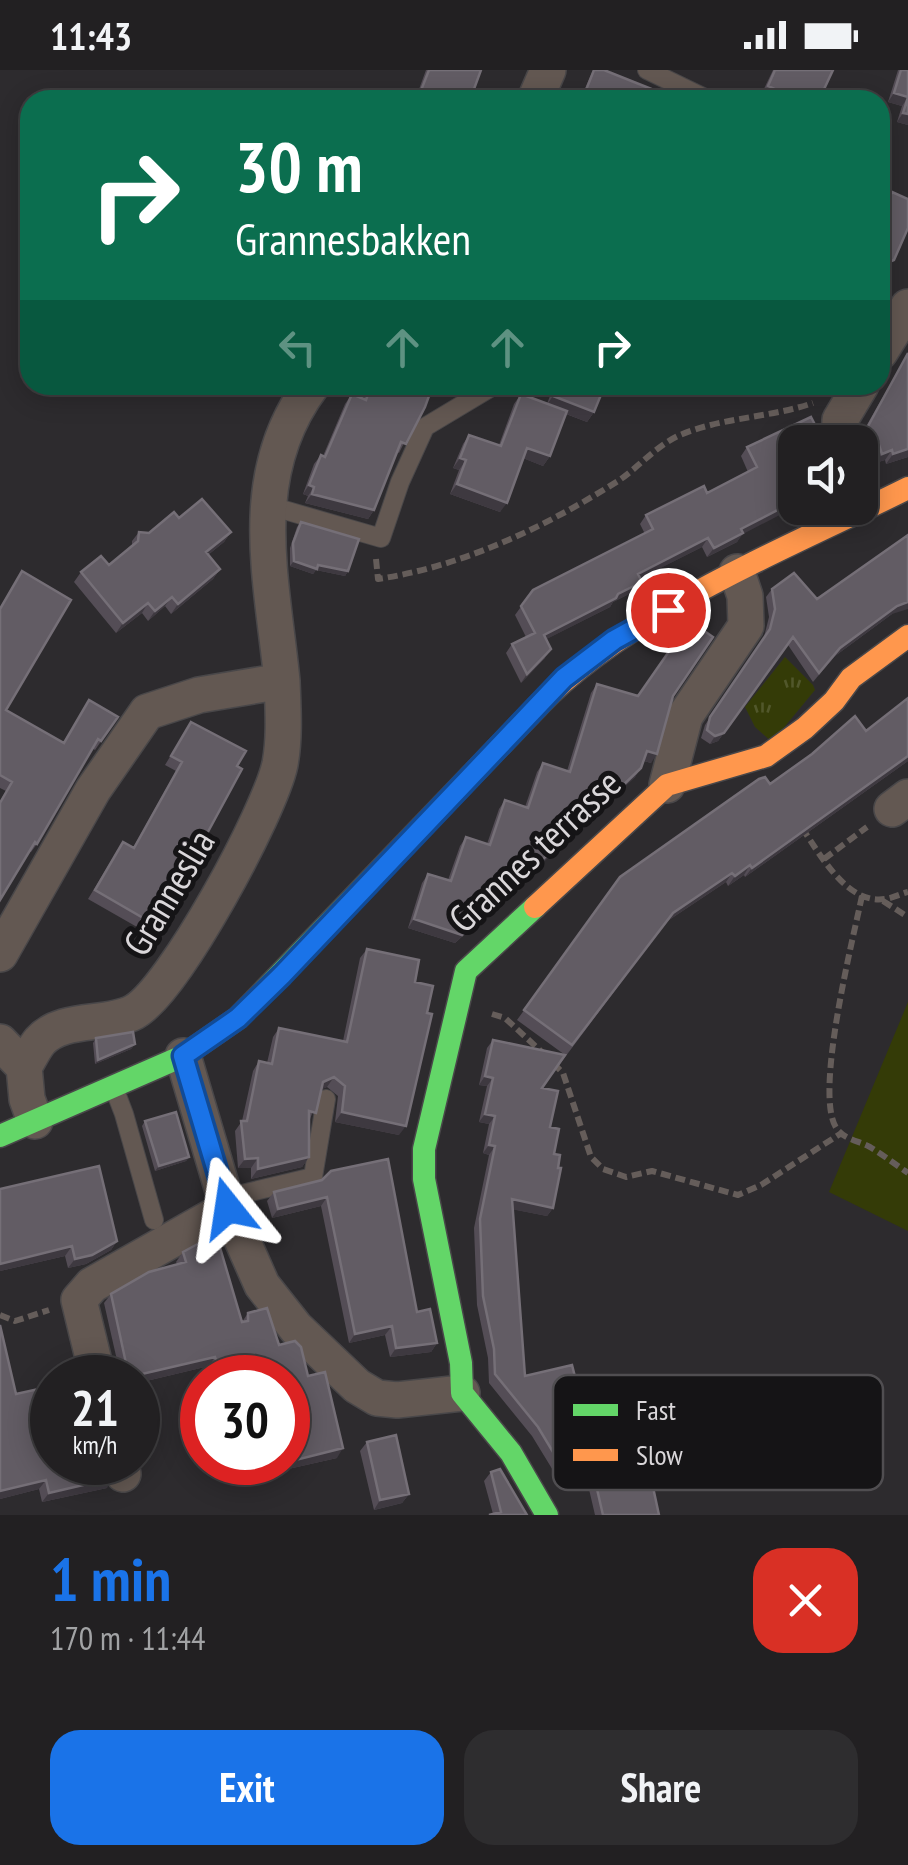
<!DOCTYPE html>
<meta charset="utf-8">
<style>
body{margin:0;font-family:"PT Sans Narrow",sans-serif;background:#2e2d2f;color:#f1f3f6;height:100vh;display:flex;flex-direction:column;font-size:38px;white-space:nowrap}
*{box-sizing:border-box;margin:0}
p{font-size:32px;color:#a2a3a5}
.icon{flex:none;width:55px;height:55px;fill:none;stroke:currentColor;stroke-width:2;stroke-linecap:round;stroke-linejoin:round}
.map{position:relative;height:1445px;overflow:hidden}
.drawer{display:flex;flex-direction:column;background:#222022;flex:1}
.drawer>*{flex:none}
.banner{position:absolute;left:20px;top:20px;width:870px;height:305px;border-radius:30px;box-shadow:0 5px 25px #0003,0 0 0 2px #3f3e40;background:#0b6e4f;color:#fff;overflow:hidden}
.buttons{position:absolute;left:778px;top:355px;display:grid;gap:20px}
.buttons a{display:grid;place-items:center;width:100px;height:100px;border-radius:20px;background:#222022;box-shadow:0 5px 25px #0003,0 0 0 2px #3f3e40;font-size:50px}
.speed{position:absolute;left:30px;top:1285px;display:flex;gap:20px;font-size:50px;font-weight:700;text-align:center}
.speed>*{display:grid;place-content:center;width:130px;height:130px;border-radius:50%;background:#222022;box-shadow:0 5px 25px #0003,0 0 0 2px #3f3e40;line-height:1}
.speed small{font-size:25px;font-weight:400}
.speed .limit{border:15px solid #d22;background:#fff;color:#111}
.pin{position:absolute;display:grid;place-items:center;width:85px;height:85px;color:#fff;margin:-42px;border:5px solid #fff;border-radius:50%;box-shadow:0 2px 10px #0007}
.me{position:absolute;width:110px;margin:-55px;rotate:345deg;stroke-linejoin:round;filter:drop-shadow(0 0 8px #0008)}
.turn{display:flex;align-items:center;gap:35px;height:210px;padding:0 50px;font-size:45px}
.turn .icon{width:130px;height:130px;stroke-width:2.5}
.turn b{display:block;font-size:70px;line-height:85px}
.lanes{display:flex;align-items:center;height:95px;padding:0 50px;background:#0003;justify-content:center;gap:50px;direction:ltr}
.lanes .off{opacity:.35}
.round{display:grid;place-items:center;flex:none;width:105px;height:105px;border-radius:30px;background:#2e2d2f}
.overview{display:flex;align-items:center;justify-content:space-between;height:170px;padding:0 50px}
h1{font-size:60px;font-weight:800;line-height:75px;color:#1a73e8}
.primary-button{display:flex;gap:20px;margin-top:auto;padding:20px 50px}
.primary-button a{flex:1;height:115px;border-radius:30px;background:#1a73e8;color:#fff;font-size:40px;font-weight:800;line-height:115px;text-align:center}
.primary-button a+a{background:#2e2d2f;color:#f1f3f6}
.status{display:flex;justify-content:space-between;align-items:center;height:70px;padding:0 50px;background:#222022;direction:ltr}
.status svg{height:28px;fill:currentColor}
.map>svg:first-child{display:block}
.park{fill:url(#park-tufts)}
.garden{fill:#343b07}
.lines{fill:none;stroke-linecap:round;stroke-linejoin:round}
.lane-casing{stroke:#494749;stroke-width:20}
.street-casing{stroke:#494749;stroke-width:38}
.fast-casing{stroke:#494749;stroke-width:25}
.slow-casing{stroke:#494749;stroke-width:25}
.path{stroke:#655d5a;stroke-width:6;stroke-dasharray:10 5;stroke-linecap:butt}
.lane{stroke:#635852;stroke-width:18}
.street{stroke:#635852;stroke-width:35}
.fast{stroke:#63d668;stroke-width:22}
.slow{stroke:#ff974d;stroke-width:22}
.wall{fill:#544d56}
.shaded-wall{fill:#3e3940}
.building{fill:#625c64;stroke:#756f77;stroke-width:2.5}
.route-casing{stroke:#114b97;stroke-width:25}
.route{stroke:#1a73e8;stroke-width:18}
.labels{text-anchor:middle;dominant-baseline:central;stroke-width:10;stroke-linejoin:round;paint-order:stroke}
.street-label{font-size:38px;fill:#dad7da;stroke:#151416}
.key{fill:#151416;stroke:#504e51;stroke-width:2.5}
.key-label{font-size:28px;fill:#dad7da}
</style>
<div class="status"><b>11:43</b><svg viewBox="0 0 49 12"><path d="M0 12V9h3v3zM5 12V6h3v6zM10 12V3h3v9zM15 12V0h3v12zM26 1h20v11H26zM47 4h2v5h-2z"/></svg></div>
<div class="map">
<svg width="908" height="1445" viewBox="0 0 908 1445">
<defs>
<pattern id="park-tufts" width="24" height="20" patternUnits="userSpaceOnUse" patternTransform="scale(2.5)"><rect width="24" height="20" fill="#343b07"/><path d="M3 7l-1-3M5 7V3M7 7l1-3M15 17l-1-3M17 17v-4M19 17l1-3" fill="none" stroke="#51572b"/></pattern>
</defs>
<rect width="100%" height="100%" fill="#2d2b2e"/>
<path class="park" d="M785 587 813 615 815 620 772 672 755 657 745 637Z"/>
<path class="garden" d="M908 932V1161L829 1122Z"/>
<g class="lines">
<g class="lane-casing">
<path id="lane" d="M647 0 709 30
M267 435 381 468 400 412 425 357 495 315
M114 1018 124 1044 154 1150
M228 1138 242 1124 313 1107 326 1029"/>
</g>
<g class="street-casing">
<path id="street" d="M535 30 548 0
M880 282 908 237
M839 372 840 350 861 315
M667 715 685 646 746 556 745 526 737 502
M892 739 908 727
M0 884 93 720 147 642 199 625 282 611C272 509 244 405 312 315
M0 972 24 997 27 1029 35 1051
M183 986 228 1138 262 1215 296 1258 357 1316 377 1328 397 1330 462 1323
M24 997C29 989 34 978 40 971 63 946 106 957 134 942 174 920 270 742 280 694 285 667 283 638 282 611
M98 1308 79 1230 92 1215 228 1138
M120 1392 123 1404"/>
</g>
<g class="fast-casing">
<path id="fast" d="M535 837 466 901 424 1079V1109L461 1293 462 1323 511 1383 547 1445
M0 1066 183 986 238 948 537 637"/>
</g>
<g class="slow-casing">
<path id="slow" d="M537 637C627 542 790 477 908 418
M535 837 667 715 766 686 805 658 834 631 851 608 908 566"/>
</g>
<path class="path" d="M376 489 378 509C464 496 545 457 618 411 639 397 657 375 680 365 723 347 769 348 813 333
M802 758C820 784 847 835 885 829 893 828 900 824 908 822
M824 789 867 757
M862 826C853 869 813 1027 837 1059 844 1069 859 1071 870 1077 883 1085 895 1094 908 1103
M883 831 908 847
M492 944 505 948 545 985
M553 993 563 1003 591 1087 603 1099 626 1107 652 1101 738 1125 761 1115 840 1064
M0 1245 15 1251 49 1240"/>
<use href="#lane" class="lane"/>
<use href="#street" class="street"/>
<use href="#fast" class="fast"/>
<use href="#slow" class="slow"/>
</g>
<path class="wall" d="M426 0H481L470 30H410L417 21 418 22Z
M593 0H604L667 30H580Z
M773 0H833L819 30H771L761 25Z
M898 0H908V55L897 52 902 36 888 32Z
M908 283V387L886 394 885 390 875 393 870 379 865 381 860 367Z
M368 315H433L399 383 397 382 374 440 368 449 305 433 308 426 303 424 314 394 321 385 323 386 345 334 352 324 363 329Z
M554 315H605L594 342 587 352 566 344 550 386 543 396 523 388 500 442 450 424 459 400 453 398 463 374 469 365 499 375 514 334 521 324 547 334Z
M795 372 737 472 707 487 702 477 640 508 635 521 613 532 610 537 546 569 545 588 521 613 506 583 512 574 526 567 515 545 533 520 645 464 640 454 646 445 707 423 748 402 741 386 747 377Z
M179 448 231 462 224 472 208 485 220 499 213 509 171 544 165 536 148 551 142 543 116 563 74 512 81 502 109 495 132 476V471L139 462 149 463Z
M301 452 348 501 345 506 316 500 313 504 290 496V478L297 457Z
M22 501 6 640 63 673 89 630 118 647 95 680 92 678 37 774 31 782 29 781 0 830V731L6 721 0 718V537Z
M772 519 892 544 835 586 813 612 788 575 718 671 710 674 701 668 705 655 764 567 769 547 766 527Z
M597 614 638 626H673L651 693 644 691 635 707 608 732 604 727 595 744 573 764 565 762 562 771 556 780 534 801 526 798 523 807 517 816 495 837 487 835 478 852 455 873 408 858 422 813 428 804 448 810 460 776 466 767 487 774 499 739 505 730 525 737 537 702 543 693 567 701 591 623Z
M908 628V691L745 807 744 805 728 816 726 812 666 852 542 1018 554 1084 553 1138 547 1146 512 1139 525 1306 586 1350 659 1445H595L588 1415 565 1420 532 1366 489 1313 488 1288 477 1235 474 1158 489 1085 483 1083 489 1054 479 1052 487 1016 479 1015 487 978 493 970 565 985 517 950 620 807 770 714 866 661Z
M191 652 164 860 158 869 88 829 117 781 133 778 176 701 165 695Z
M367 879 415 912 399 1065 335 1052 338 1026 327 1017 321 1019 309 1052V1087L302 1097 251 1109V1098H238L235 1061 242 1051 253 1001 259 991 267 993 273 967 279 958 343 971 360 888Z
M96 968 135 974 131 979 95 994 93 973Z
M145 1051 189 1087 186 1091 155 1101 142 1056Z
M322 1110 417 1242 437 1273 431 1282 390 1287 385 1265 349 1273 321 1136 272 1148 267 1131 274 1122Z
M0 1119 117 1171 111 1180 86 1194 68 1198 65 1186 0 1201Z
M183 1182 242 1252 248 1243 308 1306 337 1388 275 1402 273 1392H288V1308H230L228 1298 210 1302 209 1296 138 1313V1308H121L104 1233 111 1224 177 1194 176 1192Z
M0 1255 16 1324 107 1418 42 1432 39 1419 0 1429Z
M367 1372 409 1424 402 1433 374 1440 360 1381Z
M491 1402 527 1445 493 1444 484 1411Z"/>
<path class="shaded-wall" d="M894 23 908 27 902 36 888 32Z
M903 43 908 44V55L897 52Z
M553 326 594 342 587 352 546 336Z
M877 369 870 379 865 381 872 371Z
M527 378 550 386 543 396 520 387Z
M908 379V387L886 394 893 384Z
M892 380 885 390 875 393 882 384Z
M460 388 466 390 459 400 453 398Z
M457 414 507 433 500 442 450 424Z
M309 415 314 417 308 426 303 424Z
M312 424 374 440 368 449 305 433Z
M795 431V437L743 464 737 472 707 487 714 478 741 459Z
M231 462 224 472 199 492 206 482Z
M708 468 702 477 631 513 638 504Z
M294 491 318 495 348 501 345 506 316 500 313 504 290 496Z
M220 499 213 509 171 544 178 534Z
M642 512 635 521 613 532 610 537 537 574 544 565Z
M172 527 165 536 148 551 155 541Z
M908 532V539L892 544 835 586 813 612 840 578 897 536Z
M148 533 142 543 116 563 123 553Z
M793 567 718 671 710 674 715 666Z
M551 579 545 588 521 613 527 604Z
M647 681 657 684 651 693 641 690Z
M908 686V691L745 807 752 798Z
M641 698 635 707 608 732 614 724Z
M601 735 595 744 573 764 562 761 569 752Z
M562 771 556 780 534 801 523 797 530 788Z
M750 795 744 805 728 816 735 806Z
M732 803 726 812 666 852 566 985 673 843Z
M523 807 517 816 495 837 484 834 490 825Z
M484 843 478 852 455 873 408 858 414 849Z
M135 974 131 979 95 994 98 990Z
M485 1006 493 1008 487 1016 479 1015Z
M334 1007 327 1017 316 1022 323 1012Z
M342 1042 406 1056 399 1065 335 1052Z
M485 1044 495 1046 489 1054 479 1052Z
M489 1075 495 1076 489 1085 483 1083Z
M189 1087 186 1091 155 1101 159 1096Z
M309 1087 302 1097 251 1109 258 1099Z
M258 1088 251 1098H238L245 1089Z
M327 1127 321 1136 272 1148 278 1139Z
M512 1129 553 1138 547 1146 506 1138Z
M117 1171 111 1180 86 1194 68 1198 75 1189Z
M72 1176 65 1186 0 1201V1194Z
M392 1256 385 1265 349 1273 355 1264Z
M437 1273 431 1282 390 1287 396 1278Z
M215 1287 209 1296 138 1313V1308H129Z
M234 1288 228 1298 210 1302 217 1293Z
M343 1378 337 1388 275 1402 282 1393Z
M594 1406 588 1415 565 1420 571 1412Z
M113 1408 107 1418 42 1432 49 1423Z
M46 1410 39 1419 0 1429V1421Z
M409 1424 402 1433 374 1440 380 1430Z"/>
<path class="building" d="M429 0H481L470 30H413L417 21 420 23Z
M594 0H604L669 26 667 30H582Z
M775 0H833L819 30H798L768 16Z
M901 0H908V44L903 43 908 27 894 23Z
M892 122 908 129V158L894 190 884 194 883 216 880 217V149Z
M908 283V379L893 384 892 380 882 384 877 369 872 371 867 358Z
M371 315H433L425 337 406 374 401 372 374 440 312 424 314 417 309 415 321 385 325 387 352 324 366 330Z
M557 315H605L594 342 553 326Z
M521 324 567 341 550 386 527 378 507 433 457 414 466 390 460 388 469 365 501 376Z
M811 347 824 372H795V431L741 459 743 463 714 478 708 468 638 504 642 512 618 524 616 528 544 565 551 579 527 604 512 574 535 563 521 536 533 520 653 459 646 445 704 416 707 423 757 397 747 377Z
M202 429 231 462 206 482 220 499 178 534 172 527 155 541 148 533 123 553 81 502 101 486 109 495 138 471 139 462 149 463 174 442 179 448Z
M301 452 359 469 348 501 318 495 317 499 294 491 293 473Z
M908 465V532L897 536 840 578 819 603 793 567 724 663 715 666 707 660 710 647 770 559 775 539 772 519 794 503 817 529Z
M22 501 71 530 6 640 64 673 89 630 118 647 101 671 98 669 37 774 35 772 0 830V733L12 712 0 705V539Z
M693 553 713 567 673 626 657 684 647 681 641 698 614 724 608 715 601 735 579 755 569 752 562 771 540 792 530 788 523 807 501 828 490 825 484 843 462 865 414 849 428 804 451 811 466 767 490 775 505 730 528 738 543 693 570 702 597 614 638 626 686 557Z
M908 628V686L752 798 750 795 735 806 732 803 673 843 572 975 524 940 620 807 759 709 765 707 770 714 812 684 855 646 866 661Z
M191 652 246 681 237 696 242 699 177 819 185 824 164 860 95 820 123 772 134 778 182 692 171 686Z
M367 879 419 890 415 912 433 916 427 943 432 944 406 1056 342 1042 345 1016 334 1007 323 1012 316 1043 309 1041V1087L258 1099V1088L245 1089 241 1051H247L259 991 272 994 279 958 347 972Z
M133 962 135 974 98 990 96 968Z
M493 970 565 985 542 1018 558 1021 550 1057 559 1059 554 1084 560 1085 558 1098H561L553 1138 512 1129 525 1306 572 1295 586 1350 609 1344 623 1399 648 1394 659 1445H603L594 1406 571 1412 538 1357 495 1304 494 1279 483 1226 480 1149 495 1076 489 1075 495 1046 485 1044 493 1008 485 1006Z
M176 1042 189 1087 159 1096 145 1051Z
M388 1089 417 1242 430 1239 437 1273 396 1278 392 1256 355 1264 327 1127 278 1139 274 1122 322 1110 331 1101Z
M99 1096 117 1171 92 1185 75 1189 72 1176 0 1194V1119Z
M216 1164 242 1252 248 1251V1243L267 1238 279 1275 295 1271 301 1277 308 1306 325 1302 343 1378 288 1392V1308H239L234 1288 217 1293 215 1287 129 1307 111 1224 149 1202 186 1192 183 1182Z
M0 1255 16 1324 52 1316V1392H107L113 1408 49 1423 46 1410 0 1421Z
M396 1365 409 1424 380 1430 367 1372Z
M500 1399 527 1445H489L501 1442 491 1402Z"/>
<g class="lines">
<g class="route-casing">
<path id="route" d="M228 1138 183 986 238 948 282 905 564 608 614 570 668 540"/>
</g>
<use href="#route" class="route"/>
</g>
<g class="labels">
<g class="street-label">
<text transform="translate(534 780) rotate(-43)">Grannes terrasse</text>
<text transform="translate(168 822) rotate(-59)">Granneslia</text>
</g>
</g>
<rect x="553" y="1305" width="330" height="115" rx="15" class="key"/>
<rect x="573" y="1334" width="45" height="12" fill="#63d668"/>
<rect x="573" y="1379" width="45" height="12" fill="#ff974d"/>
<g class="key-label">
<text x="636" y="1350">Fast</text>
<text x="636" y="1395">Slow</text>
</g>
</svg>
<div class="buttons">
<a><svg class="icon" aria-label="sound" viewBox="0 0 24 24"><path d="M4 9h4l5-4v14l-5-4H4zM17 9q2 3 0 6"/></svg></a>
</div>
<div class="speed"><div>21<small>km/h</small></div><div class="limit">30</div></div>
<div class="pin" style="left:668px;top:540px;background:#d93025"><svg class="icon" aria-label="arrive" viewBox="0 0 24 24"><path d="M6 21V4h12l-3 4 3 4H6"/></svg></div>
<svg class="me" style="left:228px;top:1138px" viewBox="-20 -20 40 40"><path d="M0-17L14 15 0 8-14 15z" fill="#1a73e8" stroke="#fff" stroke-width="4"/></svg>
<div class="banner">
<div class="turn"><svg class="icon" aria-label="right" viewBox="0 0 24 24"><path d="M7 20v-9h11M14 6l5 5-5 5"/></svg><div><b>30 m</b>Grannesbakken</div></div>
<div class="lanes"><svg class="icon off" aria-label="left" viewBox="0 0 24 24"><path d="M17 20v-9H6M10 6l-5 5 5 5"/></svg><svg class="icon off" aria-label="ahead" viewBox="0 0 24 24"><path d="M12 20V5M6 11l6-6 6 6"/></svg><svg class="icon off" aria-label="ahead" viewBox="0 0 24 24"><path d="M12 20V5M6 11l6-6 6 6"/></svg><svg class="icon" aria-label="right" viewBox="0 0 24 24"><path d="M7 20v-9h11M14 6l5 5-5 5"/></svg></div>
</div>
</div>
<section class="drawer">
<div class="overview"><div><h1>1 min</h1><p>170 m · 11:44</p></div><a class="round" style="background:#d93025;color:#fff"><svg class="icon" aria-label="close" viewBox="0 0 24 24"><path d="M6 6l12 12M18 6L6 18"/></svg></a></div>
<div class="primary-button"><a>Exit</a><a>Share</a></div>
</section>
